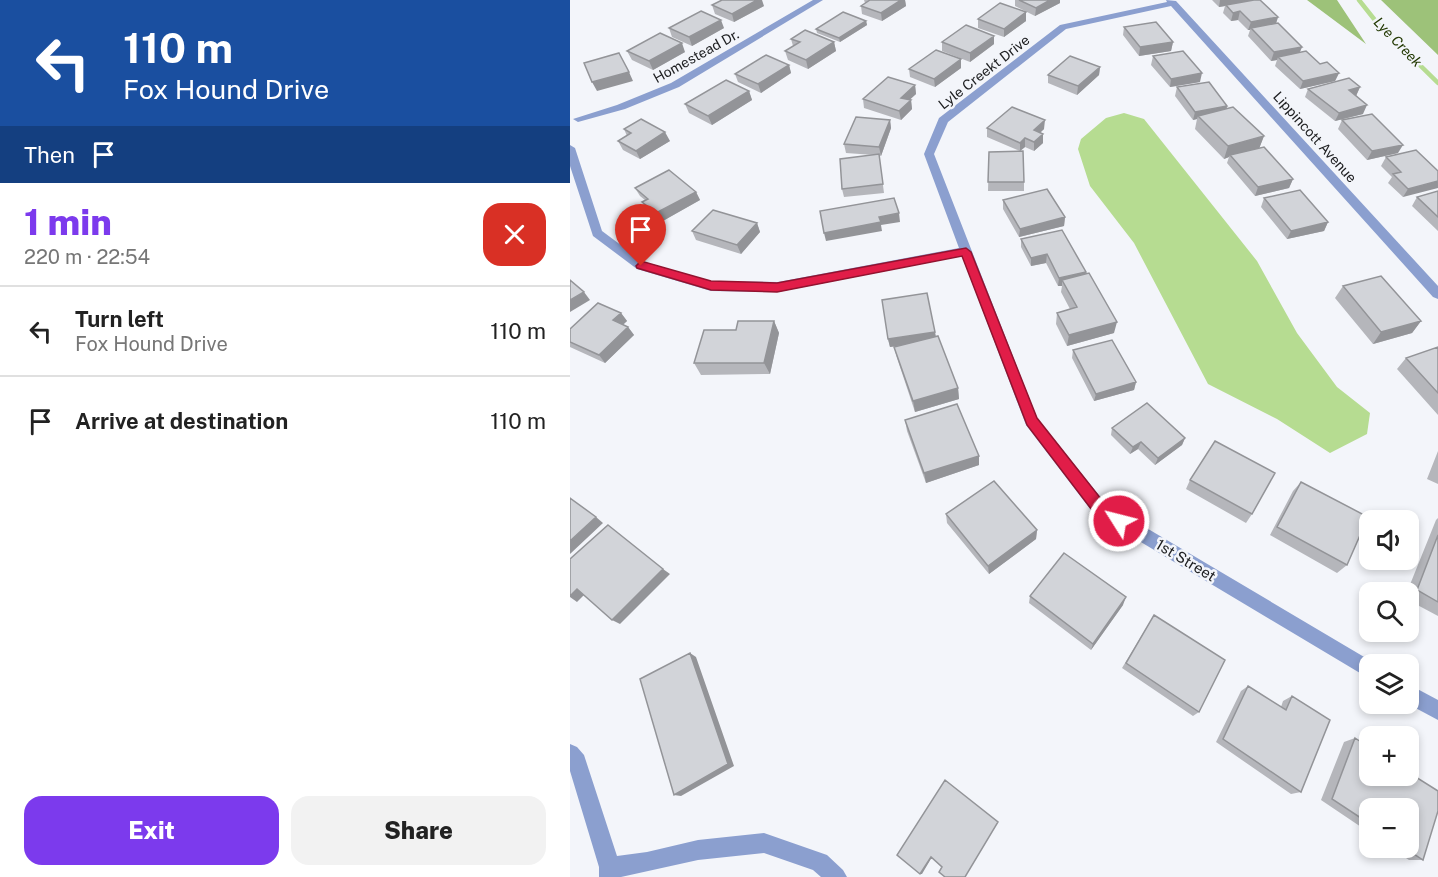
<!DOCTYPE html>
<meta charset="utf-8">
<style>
body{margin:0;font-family:"Public Sans",sans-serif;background:#f2f2f2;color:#222;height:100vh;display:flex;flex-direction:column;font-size:22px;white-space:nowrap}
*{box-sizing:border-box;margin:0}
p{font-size:20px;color:#767676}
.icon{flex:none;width:33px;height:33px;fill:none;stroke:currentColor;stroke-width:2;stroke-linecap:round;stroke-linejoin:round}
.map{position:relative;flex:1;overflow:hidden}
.sheet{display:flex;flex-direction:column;background:#fff;width:570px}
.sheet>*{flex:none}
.hud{background:#1a4fa0;color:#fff;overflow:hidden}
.tools{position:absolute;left:789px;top:510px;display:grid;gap:12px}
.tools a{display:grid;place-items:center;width:60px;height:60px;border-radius:12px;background:#fff;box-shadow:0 3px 9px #0003;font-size:30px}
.pin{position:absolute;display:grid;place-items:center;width:51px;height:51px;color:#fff;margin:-62px -26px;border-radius:50% 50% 50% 0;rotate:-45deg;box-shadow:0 0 6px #0007}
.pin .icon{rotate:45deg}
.me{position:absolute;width:66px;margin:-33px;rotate:306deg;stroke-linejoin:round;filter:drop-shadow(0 0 4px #0008)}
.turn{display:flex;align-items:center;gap:21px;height:126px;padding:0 24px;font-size:27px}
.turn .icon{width:78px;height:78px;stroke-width:2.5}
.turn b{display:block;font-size:42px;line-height:51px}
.then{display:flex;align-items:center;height:57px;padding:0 24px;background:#0003;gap:12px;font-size:22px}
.round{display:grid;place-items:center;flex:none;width:63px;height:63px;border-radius:18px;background:#f2f2f2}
.summary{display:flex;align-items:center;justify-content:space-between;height:102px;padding:0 24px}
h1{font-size:36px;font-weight:800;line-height:45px;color:#7c3aed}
.cta{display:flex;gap:12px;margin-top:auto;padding:12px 24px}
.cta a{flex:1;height:69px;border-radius:18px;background:#7c3aed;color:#fff;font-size:24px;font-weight:800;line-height:69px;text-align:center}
.cta a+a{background:#f2f2f2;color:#222}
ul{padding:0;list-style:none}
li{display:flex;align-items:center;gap:18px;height:90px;padding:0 24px;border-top:2px solid #e0e0e0}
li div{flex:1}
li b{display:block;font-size:22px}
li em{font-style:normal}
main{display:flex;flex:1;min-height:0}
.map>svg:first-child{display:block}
.forest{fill:#9dc279}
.water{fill:#b6dc91}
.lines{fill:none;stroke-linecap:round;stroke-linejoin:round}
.stream{stroke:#b6dc91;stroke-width:4.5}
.street{fill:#8b9fcf;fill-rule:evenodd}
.wall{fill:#b5b6bb}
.shaded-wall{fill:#939498}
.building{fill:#d2d4d9;stroke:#939498;stroke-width:1.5}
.route{fill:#e11d48;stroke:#92132f;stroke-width:1.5}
.labels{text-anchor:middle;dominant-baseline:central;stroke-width:5;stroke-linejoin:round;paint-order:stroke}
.far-water-label{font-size:14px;font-style:italic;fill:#223802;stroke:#f3f5fa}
.far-street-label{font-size:14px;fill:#202123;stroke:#f3f5fa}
.street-label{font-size:15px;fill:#202123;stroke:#f3f5fa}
</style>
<main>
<section class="sheet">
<div class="hud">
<div class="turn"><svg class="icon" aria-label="left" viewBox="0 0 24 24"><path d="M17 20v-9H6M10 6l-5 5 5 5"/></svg><div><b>110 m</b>Fox Hound Drive</div></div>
<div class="then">Then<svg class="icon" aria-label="arrive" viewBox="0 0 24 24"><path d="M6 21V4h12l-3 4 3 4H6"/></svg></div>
</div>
<div class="summary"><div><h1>1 min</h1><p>220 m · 22:54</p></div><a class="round" style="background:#d93025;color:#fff"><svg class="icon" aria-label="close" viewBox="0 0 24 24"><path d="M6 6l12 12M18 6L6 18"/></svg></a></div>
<ul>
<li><svg class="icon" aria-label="left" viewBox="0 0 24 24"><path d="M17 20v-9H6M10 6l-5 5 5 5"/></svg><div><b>Turn left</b><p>Fox Hound Drive</p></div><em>110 m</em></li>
<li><svg class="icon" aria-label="arrive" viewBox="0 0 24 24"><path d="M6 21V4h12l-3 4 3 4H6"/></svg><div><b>Arrive at destination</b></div><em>110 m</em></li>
</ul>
<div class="cta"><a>Exit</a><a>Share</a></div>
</section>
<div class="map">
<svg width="868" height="877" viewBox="0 0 868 877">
<rect width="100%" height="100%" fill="#f3f5fa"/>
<path class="forest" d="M737 0H767L796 44Z
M811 0H868V55Z"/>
<path class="water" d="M554 113 574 119 687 261 727 333 767 387 800 413 797 434 760 453 707 419 638 384 564 243 520 186 508 149 511 139 536 118Z"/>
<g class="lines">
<path class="stream" d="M789 0 808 24 868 83"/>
<path class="street" d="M243 0H253L109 87 55 109 8 122 3 119 47 105 101 83Z
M596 0 606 1 868 286V299L863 297 601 6 496 29 378 122 364 154 467 418 536 504 806 664H800V679L524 514 456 425 392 256 208 292 141 291 67 269 23 236 0 166V145L5 148 32 231 75 263 141 281 208 282 389 248 354 154 369 118 490 25 597 2Z
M838 684 868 700V720L838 704Z
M0 744 7 747 14 755 47 856 77 852 128 840 194 833 257 855 273 870 277 877H251L243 870 194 853 128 860 51 877H29V867L0 771Z"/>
</g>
<path class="wall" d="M294 0H335L336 6 312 21 292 14 291 6 295 3Z
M445 0H490V3L465 16 445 6Z
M642 0H680L708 17 706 24 732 47 730 52 750 64 769 73 765 81 730 89 705 66 707 60 701 61 678 36 680 30H678L668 20 661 21 653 13 655 6 649 7Z
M142 5 194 6 164 22 145 14Z
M456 12V21L434 37 408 28V19Z
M296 21 297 25 270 42 247 33 246 29Z
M554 27 603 42 601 51 569 56 553 35Z
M99 28H154L122 46 102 37Z
M221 39 264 42 266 51 238 69 218 60 215 51 223 46Z
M372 42 424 44 400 62 372 51Z
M57 51 115 52 83 70 62 60Z
M583 56 630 82 600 87 581 65Z
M219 65 221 73 191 93 168 82 165 74Z
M530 67 529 75 507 95 478 83V75Z
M391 68 365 87 340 77 339 69Z
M345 85 346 94 339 100H341L342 109 331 120 294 108 293 99Z
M607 87 657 106V108L694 136 689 148 723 179 719 188 685 196 657 163 659 157 654 159 625 129 627 119 623 120 605 96Z
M790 87 786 96 793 114 765 121 735 97 738 89Z
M179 91 182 100 142 125 119 113 115 104Z
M320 120 321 128 311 156 309 155 314 193 274 197 272 189 304 155 276 153 274 144Z
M772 120 828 153 797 160 768 129Z
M417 128 474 129 470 133 473 143 464 151 455 147 450 151 417 137Z
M54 129 100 141 70 159 53 150 48 141 57 136Z
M419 152 454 182V191H418Z
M816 157 868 171 833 197 818 183 822 177 811 166Z
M65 188 126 192 130 200 91 222 77 210 72 202 75 200 70 196Z
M868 191V231L842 206 847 197Z
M694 198 758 222 754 231 717 239 691 207Z
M433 200 495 217 494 226 449 237 433 209Z
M187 223 190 232 171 254 126 240 122 231Z
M451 239 516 272V274L544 333 497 346 486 324 487 313 500 309 491 292 492 286H488L476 263 461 266 451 247Z
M773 286 851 321 842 333 803 344 765 298Z
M51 313 57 321 53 325 58 327 64 335 35 363 0 347V329Z
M204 321 209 333 200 374 131 375 124 363 166 330Z
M365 332 366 337 388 388 389 399 345 412 327 358 324 347 332 345 320 347 318 339Z
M868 347V415L827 369 836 358Z
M503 350 566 382 564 390 524 401 502 358Z
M335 420 409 456V465L356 483 337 431Z
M542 428 615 438 612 445 585 465 568 449 560 454 541 435Z
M868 451V484L857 479Z
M620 480 682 514 676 523 616 489Z
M731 482 777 565 767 573 700 535 723 491Z
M376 514 467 530 466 539 419 574 377 523Z
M868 518V616L838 600V592H837L866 520Z
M460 596 553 605 521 650 459 603Z
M584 615 629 712 623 716 552 668Z
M678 686 711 707 713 701 722 696 731 792 721 794 646 742 671 691Z
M785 738 853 860H839L821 848H838L800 808V833L751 800 774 742Z"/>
<path class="shaded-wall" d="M187 0H192L194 6 164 22 162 14Z
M331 0H335L336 6 312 21 311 13Z
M480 0H490V3L465 16 466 8Z
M650 0H680L679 3 656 5 655 6 649 7Z
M670 11 668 20 661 21 663 13Z
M456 12V21L434 37V29Z
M708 17 705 26 681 28 680 30H678L681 22Z
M151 20 154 28 122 46 119 37Z
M296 21 297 25 270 42 269 38Z
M424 36V44L400 62V53Z
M264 42 266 51 238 69 236 60Z
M603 42 601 51 569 56 570 47Z
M112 43 115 52 83 70 79 61Z
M732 47 728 56 708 57 707 60 701 61 704 52Z
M391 59V68L365 87 364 79Z
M219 65 221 73 191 93 188 84Z
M530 67 529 75 507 95 508 86Z
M59 72 63 81 27 91 22 82Z
M632 73 630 82 600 87 601 79Z
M769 73 765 81 730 89 733 81Z
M345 85 346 94 333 106 331 98Z
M790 87 786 96 779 90Z
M179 91 182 100 142 125 138 116Z
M341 100 342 109 331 120 329 111Z
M797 105 793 114 765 121 769 113Z
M657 106 655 115 628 116 627 119 623 120 625 112Z
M320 120 321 128 311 156 309 147Z
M475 120 474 129 463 139 464 130Z
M95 132 100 141 70 159 66 151Z
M473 134V143L464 151V142Z
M694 136 689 149 660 155 659 157 654 159 658 146Z
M455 138V147L450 151V143Z
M833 145 828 153 797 160 802 151Z
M723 179 719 188 685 196 688 187Z
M868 181V188L833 197 838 189Z
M126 192 130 200 91 222 86 213Z
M329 213 330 222 311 225 312 231 256 241 254 233 309 217Z
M495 217 494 226 449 237 450 229Z
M758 222 754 231 717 239 721 231Z
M187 223 190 232 171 254 167 245Z
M477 254 476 263 461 266V258Z
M516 272 515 280H492V286H488L489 278Z
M14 292 20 300 0 312V300Z
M51 313 57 321 49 328 43 320Z
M204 321 209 333 200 374 194 363Z
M851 321 842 333 803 344 811 332Z
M547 322 544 333 497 346 499 335Z
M58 327 64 335 35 363 29 355Z
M365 332 366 340 320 347 318 339Z
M566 382 564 390 524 401 526 394Z
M388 388 389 399 345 412 343 401Z
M615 438 612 445 585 465 588 458Z
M571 442 568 449 560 454 563 447Z
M409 456V465L356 483 354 473Z
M26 517 33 523 0 554V541Z
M467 530 466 539 419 574 418 566Z
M93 569 100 574 50 624 42 620Z
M7 589 15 594 7 602 0 597V596Z
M556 597 553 605 521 650 523 644Z
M120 653 126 657 164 766 111 796 104 795Z
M361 857H362L352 874H350Z"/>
<path class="building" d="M152 0H187L162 14 142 5Z
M300 0H331L311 13 291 6Z
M449 0H480L466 8Z
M684 0H690L708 17 681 22 670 11 663 13 656 5Z
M430 3 456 12 434 29 408 19Z
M131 11 151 20 119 37 99 28Z
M273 12 296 21 269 38 246 29Z
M586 22 603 42 570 47 554 27Z
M708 23 732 47 704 52 681 28Z
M396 25 424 36 400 53 372 42Z
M235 30 264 42 236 60 215 51 230 42 221 39Z
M90 33 112 43 79 61 57 51Z
M366 50 391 59 364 79 339 69Z
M613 51 632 73 601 79 583 56Z
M736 51 750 64 757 62 769 73 733 81 708 57Z
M49 53 59 72 22 82 14 63Z
M196 55 219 65 188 84 165 74Z
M500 56 530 67 508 86 478 75Z
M318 77 345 85 331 98 341 100 329 111 293 99Z
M779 78 790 87 779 90 797 105 769 113 738 89Z
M156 80 179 91 138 116 115 104Z
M639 82 657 106 625 112 607 87Z
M442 107 475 120 464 130 473 134 464 142 455 138 450 143 417 128Z
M663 107 694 136 658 146 628 116Z
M802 114 833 145 802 151 772 120Z
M286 117 320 120 309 147 274 144Z
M71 119 95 132 66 151 48 141 61 133 54 129Z
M694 147 723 179 688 187 660 155Z
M846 150 868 171V181L838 189 823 174 831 172 816 157Z
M453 151 454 182H418L419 152Z
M309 154 313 184 272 189 270 159Z
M99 170 126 192 86 213 72 202 78 199 65 188Z
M477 189 495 217 450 229 433 200Z
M730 190 758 222 721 231 694 198Z
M868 191V217L847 197Z
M324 198 329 213 309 217 311 222 254 233 250 211Z
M143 210 187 223 167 245 122 231Z
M492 230 516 272 489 278 477 254 461 258 451 239Z
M519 273 547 322 499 335 487 313 507 307 492 280Z
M811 276 851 321 811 332 773 286Z
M0 280 14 292 0 300Z
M357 293 365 332 318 339 312 300Z
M28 303 51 313 43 320 58 327 29 355 0 342V329Z
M168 321H204L194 363H124L134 330H166Z
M368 336 388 388 343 401 324 347Z
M542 340 566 382 526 394 503 350Z
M868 347V393L836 358Z
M577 403 615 438 588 458 571 442 563 447 542 428Z
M387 404 409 456 354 473 335 420Z
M645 441 705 473 682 514 620 480Z
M424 481 467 530 418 566 376 514Z
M731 482 798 517 777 565 707 527Z
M0 498 26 517 0 541Z
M38 525 93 569 42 620 7 589 0 596V559Z
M868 535V602L847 590Z
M494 553 556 597 523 644 460 596Z
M584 615 655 660 629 712 556 663Z
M120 653 158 764 104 795 70 679Z
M678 686 716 710 722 696 760 720 731 792 653 739Z
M785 738 800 748V776H838V772L868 791V811L853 860 835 848H838V808H800V824L762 799Z
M375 780 428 822 395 877H375L369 872 372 867 361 857 350 874 327 855Z"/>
<path class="route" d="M396 248 401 252 467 418 535 504 555 516 557 521 555 525 549 527 525 514 457 425 392 256 207 292 141 290 67 268 66 266 71 261 141 281 207 283Z"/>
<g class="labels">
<g class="far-water-label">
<text transform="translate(828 42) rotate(46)">Lye Creek</text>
</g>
<g class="far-street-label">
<text transform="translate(126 56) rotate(-29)">Homestead Dr.</text>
<text transform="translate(414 72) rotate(-38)">Lyle Creekt Drive</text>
<text transform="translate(745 137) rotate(48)">Lippincott Avenue</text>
</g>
<g class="street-label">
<text transform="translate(616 560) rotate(31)">1st Street</text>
</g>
</g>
</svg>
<div class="tools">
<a><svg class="icon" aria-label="sound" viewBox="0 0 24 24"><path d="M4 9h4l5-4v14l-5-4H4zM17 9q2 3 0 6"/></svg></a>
<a><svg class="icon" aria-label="search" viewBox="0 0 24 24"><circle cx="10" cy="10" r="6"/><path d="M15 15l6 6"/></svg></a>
<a><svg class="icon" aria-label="layers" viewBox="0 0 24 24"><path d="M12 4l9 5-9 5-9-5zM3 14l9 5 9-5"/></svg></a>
<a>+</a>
<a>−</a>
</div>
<div class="pin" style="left:71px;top:266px;background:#d93025"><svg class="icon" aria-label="arrive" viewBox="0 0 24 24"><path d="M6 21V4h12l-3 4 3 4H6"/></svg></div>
<svg class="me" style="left:549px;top:521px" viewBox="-20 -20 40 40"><circle r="17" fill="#e11d48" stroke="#fff" stroke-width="3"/><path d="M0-11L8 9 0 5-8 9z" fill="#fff"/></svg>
</div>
</main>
